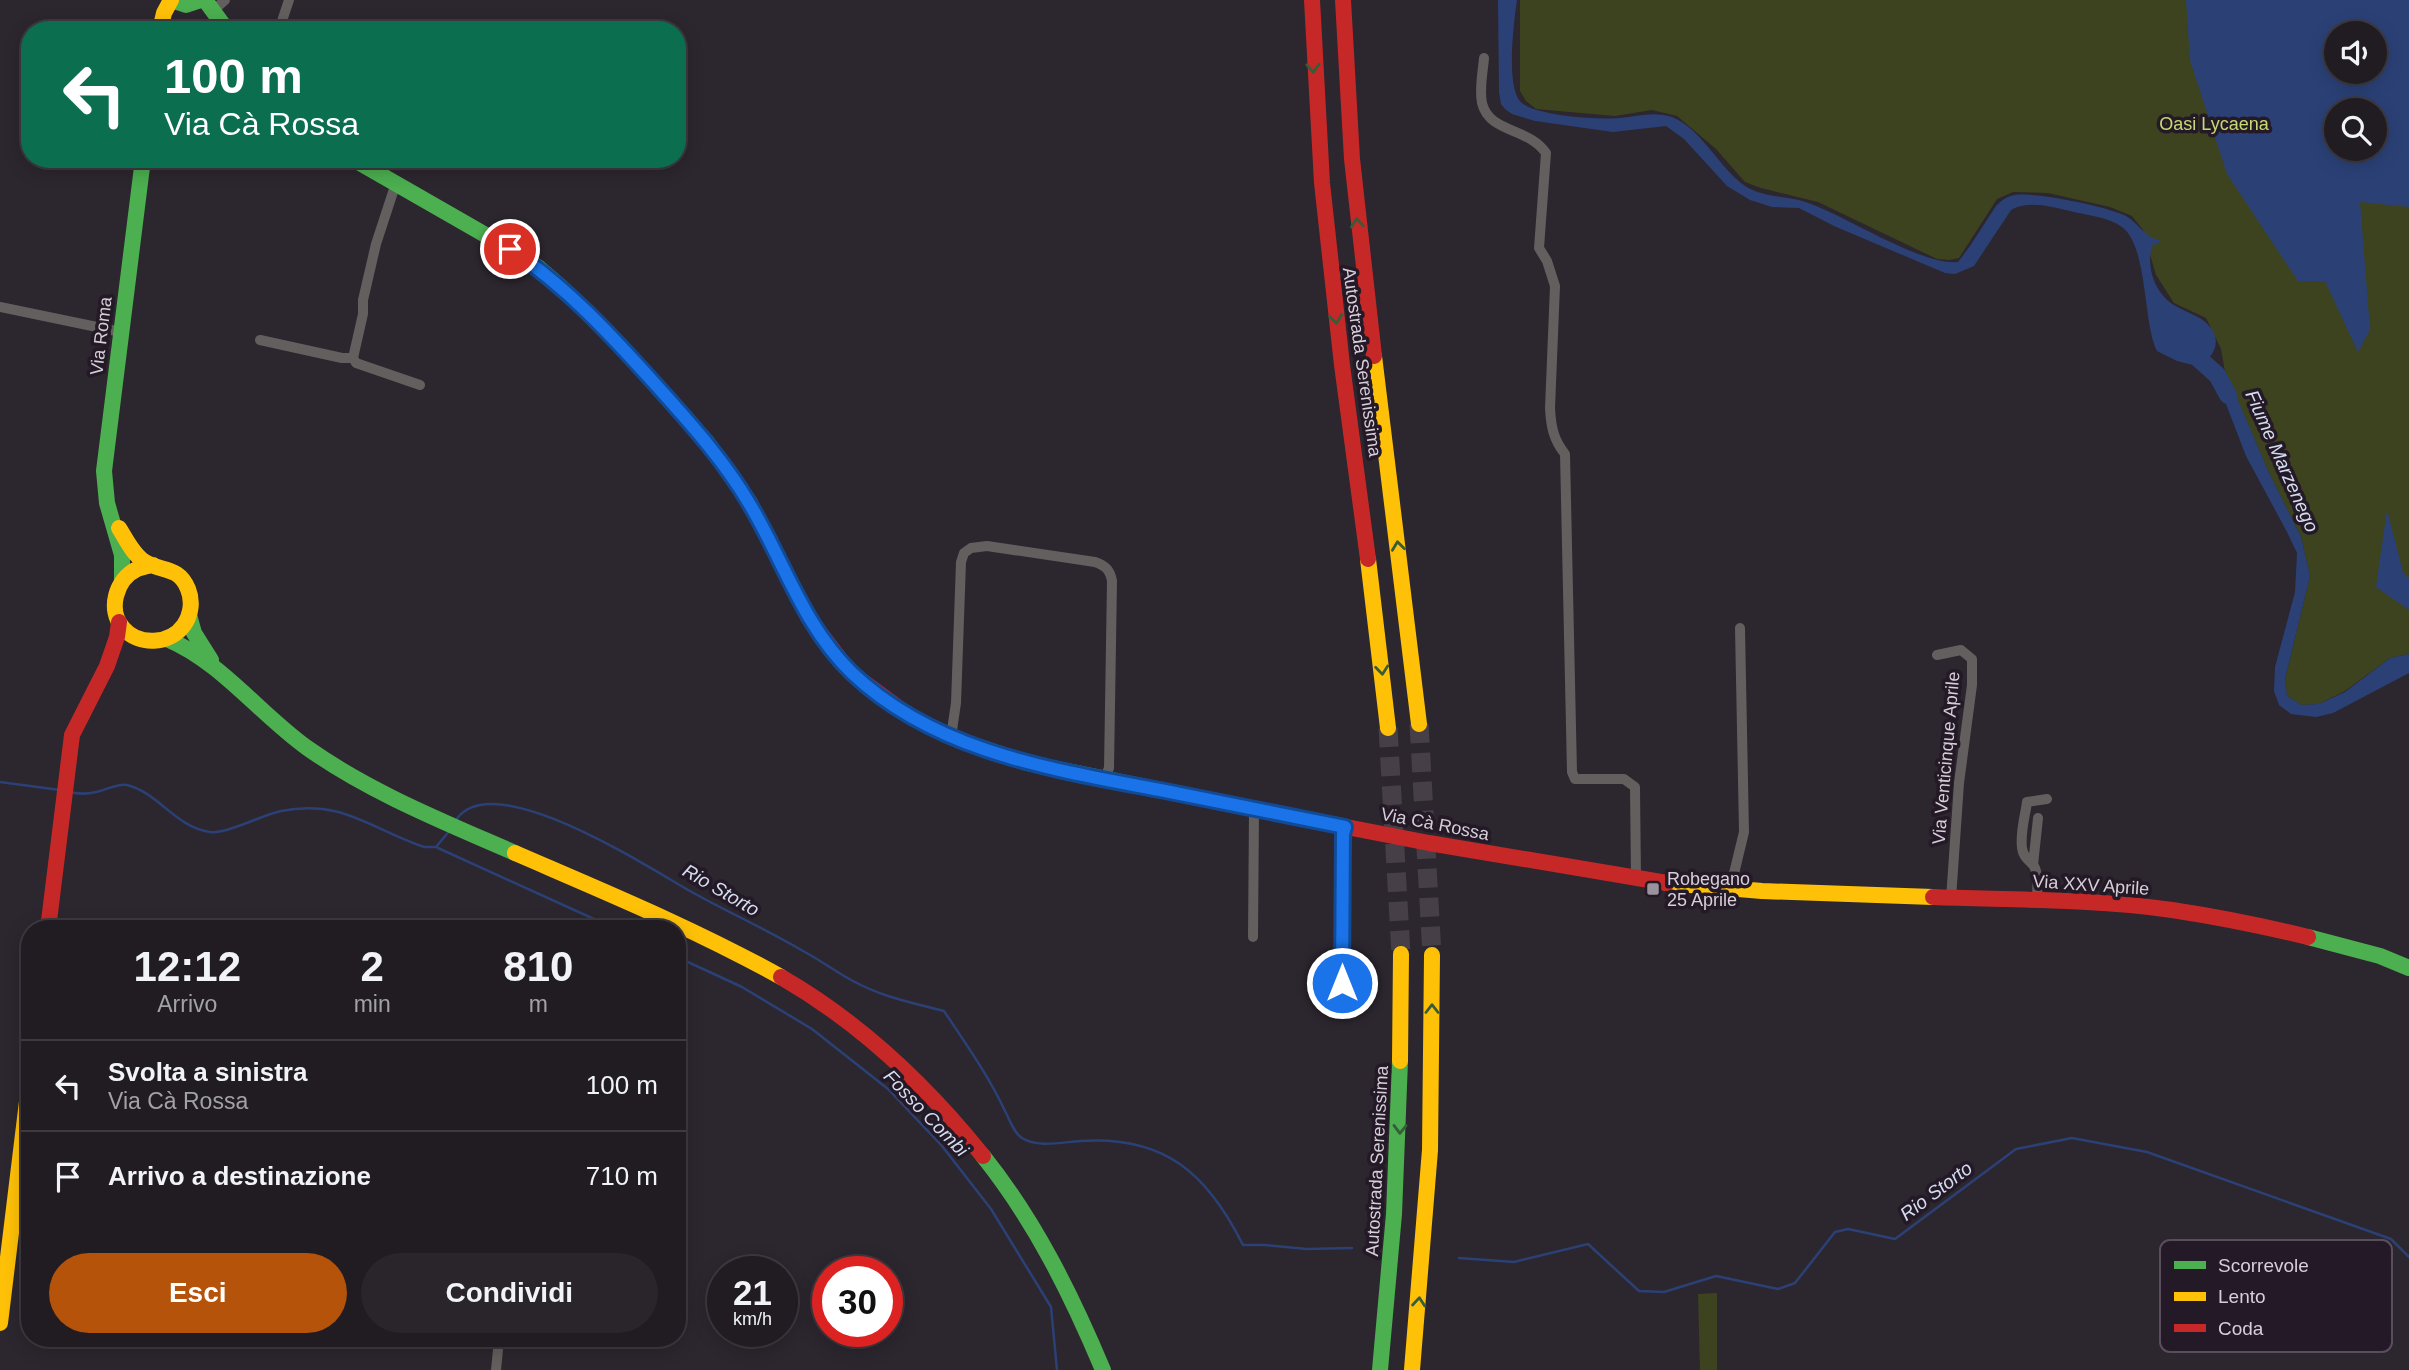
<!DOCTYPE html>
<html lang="it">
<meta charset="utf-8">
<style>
body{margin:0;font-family:Arial,sans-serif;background:#29252a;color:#f1f3f6;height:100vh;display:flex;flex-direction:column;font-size:26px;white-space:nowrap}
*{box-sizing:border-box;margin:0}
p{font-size:23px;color:#a2a1a5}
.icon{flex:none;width:38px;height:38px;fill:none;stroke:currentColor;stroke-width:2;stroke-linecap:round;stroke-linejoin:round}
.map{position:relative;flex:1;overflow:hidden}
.details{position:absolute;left:21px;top:920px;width:665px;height:427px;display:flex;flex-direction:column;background:#211c22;border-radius:28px;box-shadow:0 4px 18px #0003,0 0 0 2px #3e3a40}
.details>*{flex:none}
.banner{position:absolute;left:21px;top:21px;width:665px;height:147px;border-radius:28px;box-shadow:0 4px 18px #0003,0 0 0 2px #3e3a40;background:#0b6e4f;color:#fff;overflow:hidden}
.fabs{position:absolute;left:2324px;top:21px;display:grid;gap:14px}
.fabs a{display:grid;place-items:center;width:63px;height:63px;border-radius:50%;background:#211c22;box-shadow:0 4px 18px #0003,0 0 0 2px #3e3a40;font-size:35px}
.speed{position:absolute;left:707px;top:1256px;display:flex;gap:14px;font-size:35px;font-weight:700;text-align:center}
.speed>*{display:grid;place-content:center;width:91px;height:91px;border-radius:50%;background:#211c22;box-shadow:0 4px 18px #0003,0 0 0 2px #3e3a40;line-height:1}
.speed small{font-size:18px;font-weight:400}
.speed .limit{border:10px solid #d22;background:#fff;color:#111}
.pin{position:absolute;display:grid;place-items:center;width:60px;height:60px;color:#fff;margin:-30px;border:4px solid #fff;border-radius:50%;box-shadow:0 2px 7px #0007}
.me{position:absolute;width:77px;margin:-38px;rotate:0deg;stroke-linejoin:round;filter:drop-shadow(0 0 5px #0008)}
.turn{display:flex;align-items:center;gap:24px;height:147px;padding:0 28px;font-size:32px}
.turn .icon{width:91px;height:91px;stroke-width:2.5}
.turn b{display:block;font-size:49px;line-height:60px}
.eta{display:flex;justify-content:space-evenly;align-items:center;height:119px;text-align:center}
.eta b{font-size:42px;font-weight:800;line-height:49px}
.action{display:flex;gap:14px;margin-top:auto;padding:14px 28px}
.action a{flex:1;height:80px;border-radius:42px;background:#b45309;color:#fff;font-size:28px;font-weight:800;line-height:80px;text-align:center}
.action a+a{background:#29252a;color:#f1f3f6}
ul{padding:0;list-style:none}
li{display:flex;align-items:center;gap:21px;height:91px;padding:0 28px;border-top:2px solid #3e3a40}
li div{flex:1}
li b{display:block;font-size:26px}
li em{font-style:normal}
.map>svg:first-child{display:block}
.green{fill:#3d431f;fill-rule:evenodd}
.water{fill:#2b4176;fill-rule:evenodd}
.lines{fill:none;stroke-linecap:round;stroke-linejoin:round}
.stream{stroke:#2b4176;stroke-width:2.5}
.river{stroke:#2b4176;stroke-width:18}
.highway-tunnel{stroke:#463f48;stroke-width:19;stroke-dasharray:19 10;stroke-linecap:butt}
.street{stroke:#625f5e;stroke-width:10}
.fast{stroke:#4caf50;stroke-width:16}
.slow{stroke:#ffc107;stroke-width:16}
.jam{stroke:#c62828;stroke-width:16}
.oneway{stroke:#365c39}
.route-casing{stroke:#114b97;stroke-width:18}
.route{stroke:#1a73e8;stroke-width:12}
.poi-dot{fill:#9a939c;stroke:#241927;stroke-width:2.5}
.labels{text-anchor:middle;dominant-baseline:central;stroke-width:7;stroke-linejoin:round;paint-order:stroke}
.park-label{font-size:18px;fill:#c7d972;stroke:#241927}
.street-label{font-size:18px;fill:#d6ced8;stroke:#241927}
.poi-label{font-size:18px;fill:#d6ced8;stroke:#241927;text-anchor:start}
.water-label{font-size:19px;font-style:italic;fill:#d4ddef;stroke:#241927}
.key{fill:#241927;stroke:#594f5c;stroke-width:2}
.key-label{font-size:19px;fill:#d6ced8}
</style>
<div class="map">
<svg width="2409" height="1370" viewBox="0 0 2409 1370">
<rect width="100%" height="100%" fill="#2c262e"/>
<path class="green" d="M1520 0H2409V654L2390 658 2345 691 2319 704 2302 705 2287 696 2285 679 2310 576 2301 537 2269 473 2225 372 2221 349 2206 318 2174 303 2156 275 2143 230 2132 216 2110 207 2048 193 2013 192 1997 199 1959 258 1949 260 1937 259 1818 202 1761 188 1745 182 1716 149 1677 116 1652 110 1615 116 1536 109 1526 101 1520 91ZM2336 33H2375V72H2336ZM2336 110H2375V149H2336Z
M1717 1293V1370H1700L1698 1294Z"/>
<path class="water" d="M1498 0H1517C1514 21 1505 90 1522 103 1537 116 1599 120 1620 118 1638 116 1654 111 1672 117 1701 128 1720 169 1745 186 1765 199 1790 195 1811 204 1847 217 1923 266 1958 262L1970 246 1996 206C2001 201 2007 196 2015 195 2037 192 2103 206 2124 215 2137 221 2145 238 2159 240L2160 242 2152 246C2146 268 2155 293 2174 305 2183 311 2195 314 2204 321 2223 337 2217 352 2201 367L2177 361 2157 351C2143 324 2148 246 2122 227 2108 217 2086 215 2070 211 2052 207 2028 200 2011 210L1974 266 1955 274 1945 273 1834 226 1799 208 1772 207 1750 200 1727 186 1684 139 1666 126 1613 132 1535 121 1512 114 1505 109 1501 104 1499 92Z
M2186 0H2409V207L2360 202 2370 330 2358 352 2325 281H2298L2227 174 2190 60ZM2336 33H2375V72H2336ZM2336 110H2375V149H2336Z
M2221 371 2237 398 2269 473 2301 537 2310 576 2285 679 2287 696 2302 705 2319 704 2345 692 2390 658 2409 654V673L2333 713 2316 717 2291 714 2279 705 2274 691 2275 667 2295 592 2297 553 2287 532 2246 456 2216 378Z
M2387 510 2403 572 2409 579V610L2376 587Z"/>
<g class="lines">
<path class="stream" d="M0 782 60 790
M70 792C78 794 88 794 96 792 106 790 118 783 127 785 159 793 175 827 210 832 227 834 262 815 281 811 343 799 370 829 424 847H436L451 829
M456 820C492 765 649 868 690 891 727 912 766 929 803 951 820 960 836 972 853 981 882 997 913 1003 944 1011 966 1044 988 1075 1005 1111 1010 1120 1013 1132 1022 1138 1037 1148 1063 1142 1080 1141 1164 1135 1207 1173 1243 1245H1265L1307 1249 1352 1248
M438 848 616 929
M677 957 742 987 812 1029 888 1089 942 1146 991 1209 1051 1307 1057 1370
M1459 1258 1514 1262 1588 1244 1639 1291 1664 1292 1716 1276 1778 1289 1795 1283 1835 1232 1848 1229 1895 1239 2016 1149 2072 1138 2147 1152 2391 1239 2409 1257"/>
<path class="river" d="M2187 348 2217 375 2228 395"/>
<path class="highway-tunnel" d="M1419 724 1432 955
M1388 728 1401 954"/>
<path class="street" d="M214 10 225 0
M279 30 289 0
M1484 58C1483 71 1479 89 1482 103 1489 133 1528 127 1546 153L1539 248 1547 261 1555 286 1550 408C1551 426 1553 439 1565 454L1572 772 1575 779H1624L1635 787 1636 878
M398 185 393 192 376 244 363 300V314L353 358 356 363 420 385
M0 307 121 332
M260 340 342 358H353
M1937 655 1961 650 1972 659V685L1959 783 1951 899
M951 737 956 703 961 562 964 553 971 548 987 546 1095 562C1106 566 1110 570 1112 581L1109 768 1104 780
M2033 865 2038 818
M1730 890 1744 832 1740 628
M2037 901C2037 891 2039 875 2034 866 2029 860 2023 857 2022 848 2020 832 2025 817 2027 802L2047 799
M1253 937 1254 810
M1342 983 1343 834 1345 827
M496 1370 499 1339"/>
<path class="fast" d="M171 0 186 5 201 0
M205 0 227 30
M353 159 510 249 539 268 560 286 621 346 706 441 750 503
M122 580V555L107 503 104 471 143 159
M189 615 194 633 211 660
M167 639C220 661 259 713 306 747 369 792 444 822 515 853
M971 744 1027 763 1290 816
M2308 937 2380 956 2409 968
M983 1156C1035 1221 1071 1294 1103 1370
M1380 1370 1394 1214 1400 1061"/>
<path class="slow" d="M160 30 164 13 171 0
M1374 356 1419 724
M119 528C126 539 133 555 145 562 162 572 179 566 188 589 193 601 191 615 184 625 170 645 138 646 123 628 107 610 116 579 137 569 142 567 148 566 153 565
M1368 559 1388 728
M515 853C605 892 695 929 781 977
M1667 883 1762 891 1933 897
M1400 1061 1401 954
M0 1323 30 1077
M1412 1370 1430 1150 1432 955"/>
<path class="jam" d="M1312 0 1322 183 1342 365 1368 559
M1343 0 1352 159 1374 356
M750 503 808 617 850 672 908 715 951 737 971 744
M1290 816 1429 843 1667 883
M1933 897C2012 900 2093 899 2172 910 2218 917 2263 926 2308 937
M48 929 72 735 107 666 117 637 119 622
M781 977C859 1022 927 1086 983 1156"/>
</g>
<defs><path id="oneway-chevron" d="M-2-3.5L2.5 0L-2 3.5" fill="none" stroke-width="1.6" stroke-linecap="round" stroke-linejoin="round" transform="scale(1.75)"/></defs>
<g class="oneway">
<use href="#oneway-chevron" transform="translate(1313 68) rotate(88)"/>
<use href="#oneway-chevron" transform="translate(1357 223) rotate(-96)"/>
<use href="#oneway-chevron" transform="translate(1336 319) rotate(83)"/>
<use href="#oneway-chevron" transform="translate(1398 546) rotate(-97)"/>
<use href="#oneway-chevron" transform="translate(1382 670) rotate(84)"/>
<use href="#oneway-chevron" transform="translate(1432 1009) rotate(-90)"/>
<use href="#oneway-chevron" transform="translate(1400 1129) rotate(91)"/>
<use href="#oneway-chevron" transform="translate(1419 1302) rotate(-85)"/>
</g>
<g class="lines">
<g class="route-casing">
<path id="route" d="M510 249C566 286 611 335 656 385 689 422 723 459 749 503 783 559 803 626 852 673 936 753 1056 770 1165 791 1225 803 1285 815 1345 827L1343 834 1342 983"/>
</g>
<use href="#route" class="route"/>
</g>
<rect class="poi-dot" x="1646" y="882" width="14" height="14" rx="3.5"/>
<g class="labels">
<g class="park-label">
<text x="2214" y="124">Oasi Lycaena</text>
</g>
<g class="street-label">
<text transform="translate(101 336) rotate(-83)">Via Roma</text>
<text transform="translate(1362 362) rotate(82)">Autostrada Serenissima</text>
<text transform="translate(1946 758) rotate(-85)">Via Venticinque Aprile</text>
<text transform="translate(1435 824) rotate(11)">Via Cà Rossa</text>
<text transform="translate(2091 885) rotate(4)">Via XXV Aprile</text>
<text transform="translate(1377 1161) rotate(-87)">Autostrada Serenissima</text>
</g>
<g class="poi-label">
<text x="1667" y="879">Robegano<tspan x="1667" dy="21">25 Aprile</tspan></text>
</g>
<g class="water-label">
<text transform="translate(2282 461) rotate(66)">Fiume Marzenego</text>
<text transform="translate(721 890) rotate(30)">Rio Storto</text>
<text transform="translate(926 1113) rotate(46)">Fosso Combi</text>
<text transform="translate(1936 1191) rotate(-37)">Rio Storto</text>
</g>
</g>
<rect x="2160" y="1240" width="232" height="112" rx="10" class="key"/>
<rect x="2174" y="1261" width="32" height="8" fill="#4caf50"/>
<rect x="2174" y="1292" width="32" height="9" fill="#ffc107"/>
<rect x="2174" y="1324" width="32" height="8" fill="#c62828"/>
<g class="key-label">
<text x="2218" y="1272">Scorrevole</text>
<text x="2218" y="1303">Lento</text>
<text x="2218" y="1335">Coda</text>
</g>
</svg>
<div class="fabs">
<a><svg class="icon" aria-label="sound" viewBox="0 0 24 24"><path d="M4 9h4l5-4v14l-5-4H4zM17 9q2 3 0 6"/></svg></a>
<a><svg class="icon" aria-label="search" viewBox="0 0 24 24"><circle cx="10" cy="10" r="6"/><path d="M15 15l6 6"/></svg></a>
</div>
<div class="speed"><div>21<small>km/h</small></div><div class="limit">30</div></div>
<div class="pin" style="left:510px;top:249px;background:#d93025"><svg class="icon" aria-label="arrive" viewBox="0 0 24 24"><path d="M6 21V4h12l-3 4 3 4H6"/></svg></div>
<svg class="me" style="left:1342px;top:983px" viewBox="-20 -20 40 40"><circle r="17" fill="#1a73e8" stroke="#fff" stroke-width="3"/><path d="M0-11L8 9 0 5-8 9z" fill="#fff"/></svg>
<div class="banner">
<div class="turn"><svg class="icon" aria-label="left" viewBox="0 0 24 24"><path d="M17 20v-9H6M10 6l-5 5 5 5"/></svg><div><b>100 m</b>Via Cà Rossa</div></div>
</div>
<section class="details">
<div class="eta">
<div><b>12:12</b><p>Arrivo</p></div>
<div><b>2</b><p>min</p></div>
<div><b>810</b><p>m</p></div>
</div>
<ul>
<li><svg class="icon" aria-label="left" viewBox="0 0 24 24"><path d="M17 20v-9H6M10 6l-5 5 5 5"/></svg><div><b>Svolta a sinistra</b><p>Via Cà Rossa</p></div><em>100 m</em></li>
<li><svg class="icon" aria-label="arrive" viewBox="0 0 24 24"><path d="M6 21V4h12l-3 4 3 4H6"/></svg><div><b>Arrivo a destinazione</b></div><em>710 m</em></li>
</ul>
<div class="action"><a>Esci</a><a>Condividi</a></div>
</section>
</div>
